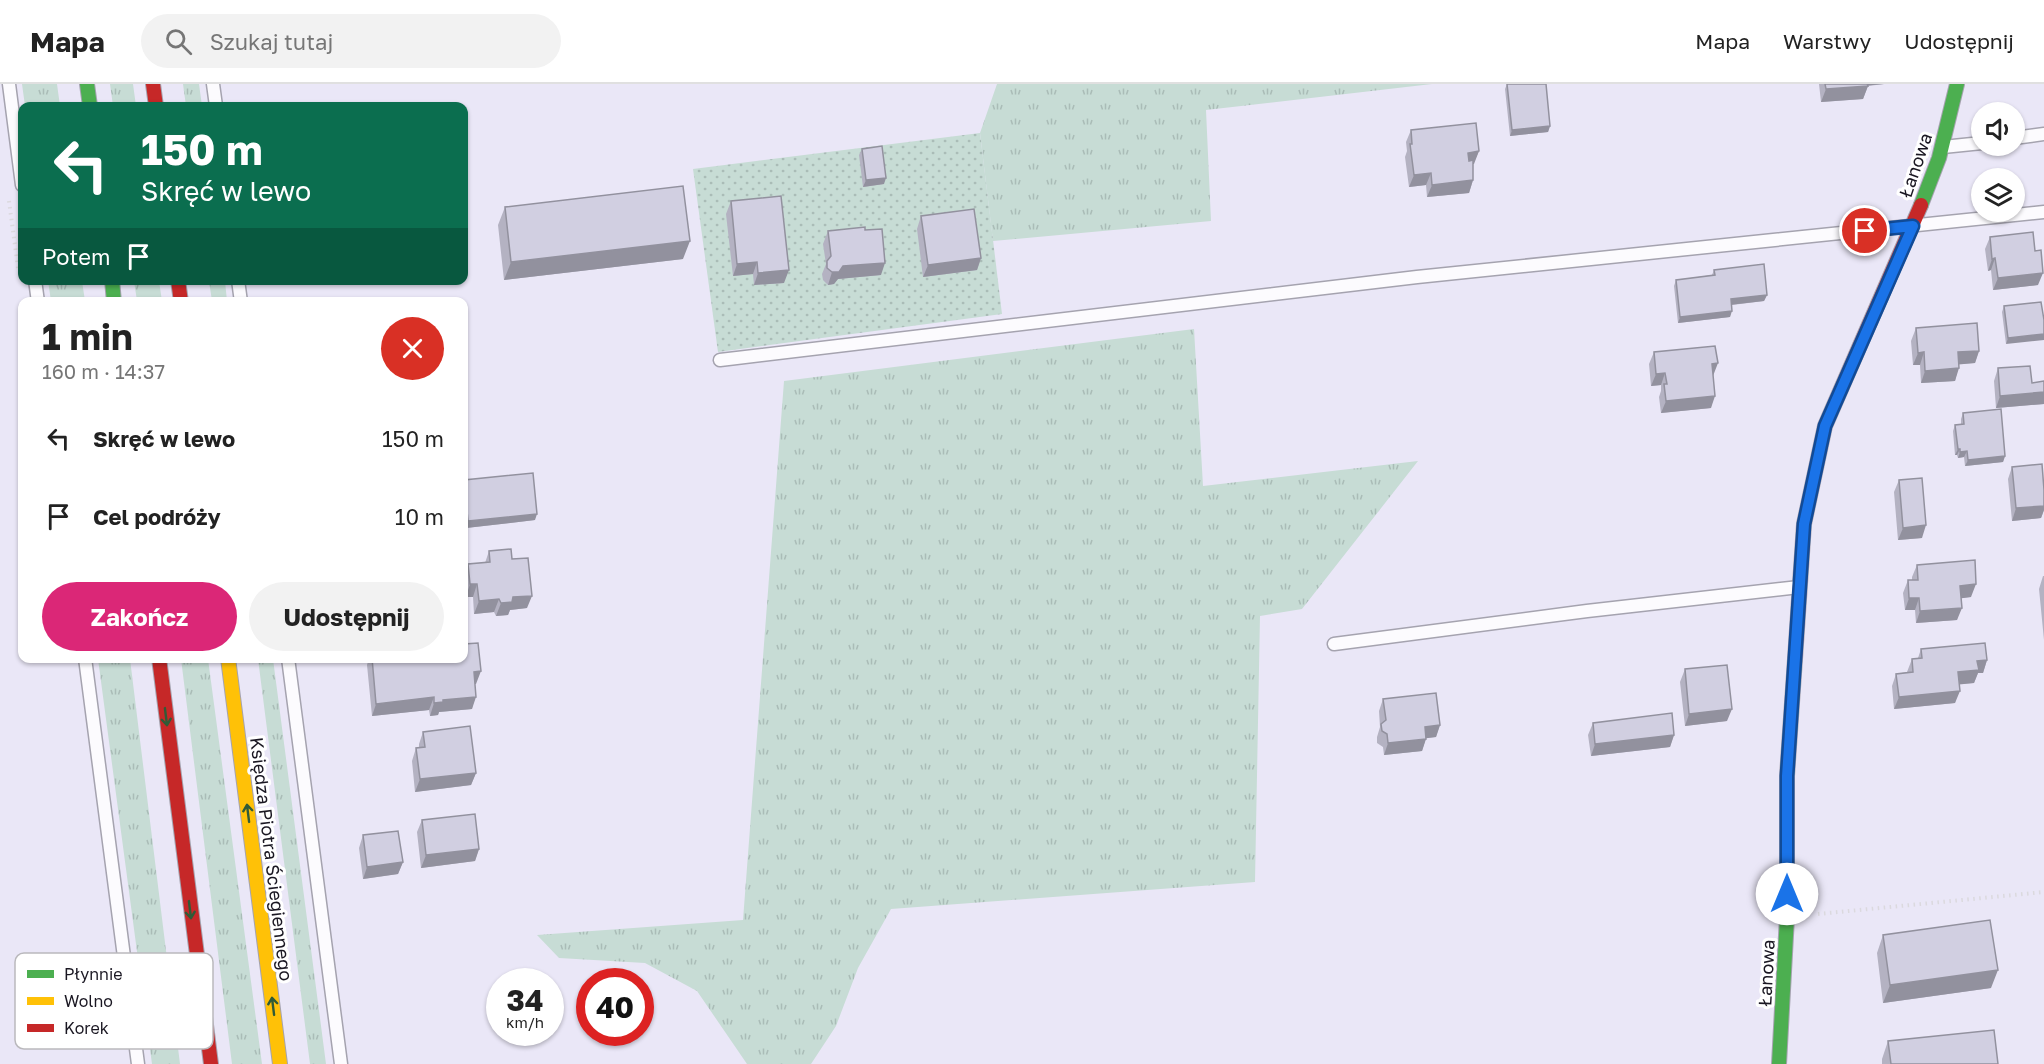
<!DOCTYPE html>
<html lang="pl">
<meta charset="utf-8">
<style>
body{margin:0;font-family:"Golos Text",sans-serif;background:#f2f2f2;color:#222;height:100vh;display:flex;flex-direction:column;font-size:22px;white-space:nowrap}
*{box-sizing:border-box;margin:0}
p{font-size:20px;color:#767676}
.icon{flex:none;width:33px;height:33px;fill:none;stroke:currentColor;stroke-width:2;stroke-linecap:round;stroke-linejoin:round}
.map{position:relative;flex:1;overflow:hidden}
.details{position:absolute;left:18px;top:213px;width:450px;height:366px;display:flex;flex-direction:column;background:#fff;border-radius:12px;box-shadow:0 2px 4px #0004}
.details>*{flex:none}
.top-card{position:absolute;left:18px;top:18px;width:450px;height:183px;border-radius:12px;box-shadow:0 2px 4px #0004;background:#0b6e4f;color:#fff;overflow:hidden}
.tools{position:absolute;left:1971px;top:18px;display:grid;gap:12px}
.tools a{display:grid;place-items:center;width:54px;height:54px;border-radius:50%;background:#fff;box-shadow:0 2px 4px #0004;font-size:30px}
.speed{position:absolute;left:486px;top:884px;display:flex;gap:12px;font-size:30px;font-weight:700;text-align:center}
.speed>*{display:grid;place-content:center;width:78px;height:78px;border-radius:50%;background:#fff;box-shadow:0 2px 4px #0004;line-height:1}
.speed small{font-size:15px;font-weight:400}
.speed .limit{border:9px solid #d22;background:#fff;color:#111}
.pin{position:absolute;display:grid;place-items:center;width:51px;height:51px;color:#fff;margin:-26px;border:3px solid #fff;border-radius:50%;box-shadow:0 2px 6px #0007}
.me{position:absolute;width:66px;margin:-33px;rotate:0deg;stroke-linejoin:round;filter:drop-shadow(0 0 4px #0008)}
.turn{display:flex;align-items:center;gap:21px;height:126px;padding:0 24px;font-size:27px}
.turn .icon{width:78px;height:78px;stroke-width:2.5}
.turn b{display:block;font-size:42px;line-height:51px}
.then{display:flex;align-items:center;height:57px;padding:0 24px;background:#0003;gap:12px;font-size:22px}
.round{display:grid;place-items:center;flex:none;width:63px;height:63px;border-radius:32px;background:#f2f2f2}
.overview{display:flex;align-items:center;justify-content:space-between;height:102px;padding:0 24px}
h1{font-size:36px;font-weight:700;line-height:45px}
.button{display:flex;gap:12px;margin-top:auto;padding:12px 24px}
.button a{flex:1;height:69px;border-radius:36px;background:#db2777;color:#fff;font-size:24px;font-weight:700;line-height:69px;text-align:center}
.button a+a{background:#f2f2f2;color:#222}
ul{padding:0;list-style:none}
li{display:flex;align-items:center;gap:18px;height:78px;padding:0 24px}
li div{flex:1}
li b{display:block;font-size:22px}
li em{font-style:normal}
header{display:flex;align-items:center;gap:36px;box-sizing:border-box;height:84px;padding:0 30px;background:#fff;border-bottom:2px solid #e0e0e0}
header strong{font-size:28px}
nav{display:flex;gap:33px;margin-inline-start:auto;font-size:21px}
.search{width:420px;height:54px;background:#f2f2f2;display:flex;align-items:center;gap:15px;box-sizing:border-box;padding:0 21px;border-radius:33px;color:#767676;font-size:22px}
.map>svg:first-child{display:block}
.grass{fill:url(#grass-tufts)}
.park{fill:url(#park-dots)}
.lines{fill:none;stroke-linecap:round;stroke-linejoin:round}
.lane-casing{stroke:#a5a3af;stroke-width:15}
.fast-casing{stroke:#a5a3af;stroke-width:16}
.slow-casing{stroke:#a5a3af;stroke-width:16}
.jam-casing{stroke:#a5a3af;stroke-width:16}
.path{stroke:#dbd9de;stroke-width:4;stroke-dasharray:1.5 4.5;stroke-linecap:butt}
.lane{stroke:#fcfbfe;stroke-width:12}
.fast{stroke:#4caf50;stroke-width:14}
.slow{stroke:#ffc107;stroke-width:14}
.jam{stroke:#c62828;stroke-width:14}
.wall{fill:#b4b2c2}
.shaded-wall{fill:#92919e}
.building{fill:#d1cfe1;stroke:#92919e;stroke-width:1.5}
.oneway{stroke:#305b37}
.route-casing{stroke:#114b97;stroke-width:15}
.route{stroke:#1a73e8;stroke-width:10}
.labels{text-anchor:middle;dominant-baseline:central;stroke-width:6;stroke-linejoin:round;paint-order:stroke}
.street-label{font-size:18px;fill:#1a1722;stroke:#fff}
.key{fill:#fff;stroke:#bab9bd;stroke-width:1.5}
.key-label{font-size:16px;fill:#1a1722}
</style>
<header>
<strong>Mapa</strong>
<div class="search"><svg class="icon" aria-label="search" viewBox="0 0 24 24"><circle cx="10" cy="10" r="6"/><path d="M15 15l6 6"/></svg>Szukaj tutaj</div>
<nav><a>Mapa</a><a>Warstwy</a><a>Udostępnij</a></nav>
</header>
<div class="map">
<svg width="2044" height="980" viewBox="0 0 2044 980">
<defs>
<pattern id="grass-tufts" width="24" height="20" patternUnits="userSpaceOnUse" patternTransform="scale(1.5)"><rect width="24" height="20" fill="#c7dcd5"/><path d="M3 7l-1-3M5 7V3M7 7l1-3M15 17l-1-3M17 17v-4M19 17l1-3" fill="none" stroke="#aabcb7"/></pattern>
<pattern id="park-dots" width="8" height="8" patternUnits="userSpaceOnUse" patternTransform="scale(1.5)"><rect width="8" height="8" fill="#c7dcd5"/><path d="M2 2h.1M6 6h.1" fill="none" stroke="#aabcb7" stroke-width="1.8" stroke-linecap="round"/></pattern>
</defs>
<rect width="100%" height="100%" fill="#eae7f7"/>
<path class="grass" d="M22 0H57L60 22H25Z
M110 0H133L136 22H113Z
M183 0H199L202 22H186Z
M997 0H1432L1206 26 1211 137 993 157 980 49Z
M48 197H82L85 217H51Z
M134 197H159L162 217H137Z
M209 197H225L227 217H212Z
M1194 245 1203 402 1418 377 1302 525 1260 532 1255 798 891 825 858 884 836 942 811 980H747L697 907 645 879 559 874 537 851 743 836 784 297Z
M98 575H130L180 980H152Z
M181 575H208L262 980H232Z
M258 575H273L326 980H310Z"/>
<path class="park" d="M980 49 1002 230 718 268 693 85Z"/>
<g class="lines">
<g class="lane-casing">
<path id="lane" d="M9 0 22 101
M213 0 216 22
M2014 54 2044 50
M1943 63 1982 59
M35 196 38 218
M238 196 241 218
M720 276 1417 193 2044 128
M1334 560 1587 527 1799 503
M85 574 138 980
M288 574 341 980"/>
</g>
<g class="fast-casing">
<path id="fast" d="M87 0 90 22
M1921 121 1939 74 1957 0
M112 196 114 218
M1779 980 1787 833V692L1795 575"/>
</g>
<g class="slow-casing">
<path id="slow" d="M228 574 280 980"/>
</g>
<g class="jam-casing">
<path id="jam" d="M153 0 156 22
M178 196 181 218
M159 574 211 980
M1795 575 1804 440 1825 342 1921 121"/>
</g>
<path class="path" d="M9 117 18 184
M1818 830 2044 808"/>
<use href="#lane" class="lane"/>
<use href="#fast" class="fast"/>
<use href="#slow" class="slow"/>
<use href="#jam" class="jam"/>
</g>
<path class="wall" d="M1507 0 1550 42 1548 48 1510 52 1505 5Z
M1819 0H1884L1868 2 1863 15 1821 18Z
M1411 46 1479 67 1473 80V96L1469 109 1427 113 1426 101 1409 103 1405 73 1407 67 1406 58Z
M862 65 884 100 863 103 859 71Z
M731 117 784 199 754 201 753 190 733 192 726 130Z
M505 123 683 175 504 196 498 141Z
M921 132 981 174 977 186 923 193 917 145Z
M865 146 881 191 838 195 834 200 828 201 823 196 822 190 826 180 823 160 828 147Z
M1990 153 2038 201 1993 206 1991 186 1988 187 1985 165Z
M1714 186 1767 211 1764 217 1732 221 1730 233 1678 239 1674 202 1676 196 1712 191Z
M2041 218 2006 260 2002 228 2004 222Z
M1916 244 1979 267 1975 279 1959 280 1955 297 1921 299 1920 281H1913L1911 257Z
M1654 268 1713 292 1711 324 1661 329 1659 313 1661 307V301L1651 302 1649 280Z
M1998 284 2032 299 2044 297V320L1996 324 1994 297Z
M1963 329 2005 372 2003 378 1965 382 1964 373 1958 374 1957 371H1955L1953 347 1955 341 1961 340V335Z
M2012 383 2044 406V426L2041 434 2012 437 2008 395Z
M464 396 535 436 466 444 464 420Z
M1899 396 1922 454 1898 456 1894 408Z
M489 467 512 475 527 524 510 526 508 531 496 532 494 528 474 530 473 513H466L464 492 468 480 485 479Z
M1917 481 1971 513 1961 514 1957 536 1916 539 1915 526H1905L1903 509 1908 496H1912V493Z
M2043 492H2044V556L2039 505Z
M1921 565 1987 576 1983 589H1978L1974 599 1959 600 1955 619 1894 625 1892 602 1896 590 1907 588 1912 575 1918 574Z
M369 574H464L476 600H475L472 625 439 628 438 631 430 632 429 626 372 632 367 581Z
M1685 585 1727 637 1685 642 1680 598Z
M1383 615 1440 641 1436 653 1426 654 1422 667 1384 671 1383 663 1377 659V653L1380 643 1379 627Z
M1593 639 1674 651 1670 663 1591 672 1588 651Z
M423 648 476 689 471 701 415 708 412 677 416 664H419V660Z
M422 736 479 765 475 777 421 784 417 748Z
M363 751 403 778 398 790 363 795 359 764Z
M1883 851 1991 904 1883 919 1877 869Z
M1888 957 1998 980H1882V975Z"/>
<path class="shaded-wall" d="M1862 0H1884L1862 2Z
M1868 2 1863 15 1821 18 1826 5Z
M1550 42 1548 48 1510 52 1512 46Z
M1479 67 1474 80 1463 81 1468 69Z
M1431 89 1426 101 1409 103 1414 91Z
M886 94 884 100 863 103 866 96Z
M1473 96 1469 109 1427 113 1432 101Z
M690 157 683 175 504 196 511 178Z
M981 174 977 186 923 193 928 181Z
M1995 174 1991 186 1988 187 1992 175Z
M757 178 753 190 733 192 737 180Z
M885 179 881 191 838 195 834 200 828 201 832 188 843 182Z
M789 186 784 199 754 201 758 189Z
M2043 189 2038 201 1993 206 1998 194Z
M1767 211 1764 217 1729 221 1731 215Z
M1732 227 1730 233 1678 239 1680 233Z
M2044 250V256L2006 260 2008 254Z
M1979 267 1975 279 1953 281 1958 268Z
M1924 268 1920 281H1913L1918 269Z
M1718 279 1713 292 1712 280Z
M1959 284 1955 297 1921 299 1925 287Z
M1665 289 1661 301 1651 302 1656 290Z
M2044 308V320L1996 324 2000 312Z
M1715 312 1711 324 1661 329 1666 317Z
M1958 365H1960L1957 371H1955Z
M1967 367 1964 373 1958 374 1960 368Z
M2005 372 2003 378 1965 382 1968 376Z
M2044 422V426L2041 434 2012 437 2016 424Z
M537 430 535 436 466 444 468 437Z
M1926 441 1922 454 1898 456 1903 444Z
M470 500H477L473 513H466Z
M1976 500 1971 513 1956 515 1960 502Z
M532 512 527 524 510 526 508 531 496 532 501 519 513 513Z
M1909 514H1919L1915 526H1905Z
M499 515 494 528 474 530 479 517Z
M1962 524 1957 536 1916 539 1920 527Z
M1987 576 1983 589H1978L1974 599 1954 601 1958 588 1977 577Z
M481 587 476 600 469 601 474 588Z
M1960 607 1955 619 1894 625 1899 613Z
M434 613 429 626 372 632 376 620Z
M476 613 472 625 439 628 438 631 430 632 434 619 443 616Z
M1732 625 1727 637 1685 642 1689 630Z
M1440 641 1436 653 1420 655 1425 643Z
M1674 651 1670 663 1591 672 1595 660Z
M1426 655 1422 667 1384 671 1388 659Z
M476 689 471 701 415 708 420 695Z
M479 765 475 777 421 784 426 771Z
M403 778 398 790 363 795 367 783Z
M1998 886 1991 904 1883 919 1890 901Z"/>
<path class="building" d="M1507 0H1546L1550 42 1512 46Z
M1825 0H1867L1868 2 1826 5Z
M1476 39 1479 67 1468 69 1469 77 1473 76V96L1432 101 1431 89 1414 91 1410 60H1412L1411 46Z
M882 62 886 94 866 96 862 65Z
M683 102 690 157 511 178 505 123Z
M781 112 789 186 758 189 757 178 737 180 731 117Z
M974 125 981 174 928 181 921 132Z
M865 143V146L882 145 885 179 843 182 839 188H832L827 184V177L831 172 828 147Z
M2033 148 2035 167 2041 166 2043 189 1998 194 1995 174 1992 175 1990 153Z
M1764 180 1767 211 1731 215 1732 227 1680 233 1676 196 1715 191 1714 186Z
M2041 218 2044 236V250L2008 254 2004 222Z
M1977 239 1979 267 1958 268 1959 284 1925 287 1924 268 1918 269 1916 244Z
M1715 262 1718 279 1712 280 1715 312 1666 317 1664 300H1667L1665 289 1656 290 1654 268Z
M2030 282 2032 299 2044 297V308L2000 312 1998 284Z
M2001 325 2005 372 1968 376 1967 367 1960 368V365H1958L1955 341 1964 340 1963 329Z
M2042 380 2044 406V422L2016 424 2012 383Z
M533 389 537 430 468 437 464 396Z
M1922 394 1926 441 1903 444 1899 396Z
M511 465 512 475 528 474 532 512 513 513 512 518 501 519 499 515 479 517 477 500H470L468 480 490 478 489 467Z
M1975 476 1976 500 1960 502 1962 524 1920 527 1919 514H1909L1908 496H1918L1917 481Z
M478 559 481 587 474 588 476 613 443 616V618L434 619V613L376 620 372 574H464V560Z
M1985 559 1987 576 1977 577 1979 586 1958 588 1960 607 1899 613 1896 590 1913 588 1912 575 1922 574 1921 565Z
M1727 581 1732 625 1689 630 1685 585Z
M1436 609 1440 641 1425 643 1426 655 1388 659 1387 650 1382 647 1381 640 1386 636 1383 615Z
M1672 629 1674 651 1595 660 1593 639Z
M470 642 476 689 420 695 416 664 425 663 423 648Z
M475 730 479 765 426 771 422 736Z
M398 747 403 778 367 783 363 751Z
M1990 836 1998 886 1890 901 1883 851Z
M1994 946 1998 980H1891L1888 957Z"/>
<defs><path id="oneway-shaft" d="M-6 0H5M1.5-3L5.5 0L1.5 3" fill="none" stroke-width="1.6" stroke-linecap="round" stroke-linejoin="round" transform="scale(1.5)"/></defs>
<g class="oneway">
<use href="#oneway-shaft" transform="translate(166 633) rotate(83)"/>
<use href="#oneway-shaft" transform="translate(248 729) rotate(-97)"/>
<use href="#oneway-shaft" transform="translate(190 826) rotate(83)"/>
<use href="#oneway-shaft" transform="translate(273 922) rotate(-97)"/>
</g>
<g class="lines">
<g class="route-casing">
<path id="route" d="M1787 810V692L1804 440 1825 342 1913 142 1865 147"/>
</g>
<use href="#route" class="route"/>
</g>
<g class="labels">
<g class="street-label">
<text transform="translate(1915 81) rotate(-71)">Łanowa</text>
<text transform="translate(272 775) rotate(83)">Księdza Piotra Ściegiennego</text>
<text transform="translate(1766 889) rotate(-87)">Łanowa</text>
</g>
</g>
<rect x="15" y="869" width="198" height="96" rx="9" class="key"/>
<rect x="27" y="886" width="27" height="8" fill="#4caf50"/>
<rect x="27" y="913" width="27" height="8" fill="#ffc107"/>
<rect x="27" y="940" width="27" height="8" fill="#c62828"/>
<g class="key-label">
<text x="64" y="896">Płynnie</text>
<text x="64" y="923">Wolno</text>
<text x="64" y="950">Korek</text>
</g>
</svg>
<div class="tools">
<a><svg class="icon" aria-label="sound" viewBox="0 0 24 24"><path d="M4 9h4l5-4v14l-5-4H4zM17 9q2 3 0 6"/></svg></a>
<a><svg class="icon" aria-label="layers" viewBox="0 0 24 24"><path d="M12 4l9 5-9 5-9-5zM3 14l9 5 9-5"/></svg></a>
</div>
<div class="speed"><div>34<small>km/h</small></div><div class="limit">40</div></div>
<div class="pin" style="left:1865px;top:147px;background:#d93025"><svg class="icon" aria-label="arrive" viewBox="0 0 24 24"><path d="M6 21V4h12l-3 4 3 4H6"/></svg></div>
<svg class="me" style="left:1787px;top:810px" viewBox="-20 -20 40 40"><circle r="19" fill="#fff"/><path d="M0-13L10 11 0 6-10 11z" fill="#1a73e8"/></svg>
<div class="top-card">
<div class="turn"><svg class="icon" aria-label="left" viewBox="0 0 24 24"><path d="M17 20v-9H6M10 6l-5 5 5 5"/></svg><div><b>150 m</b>Skręć w lewo</div></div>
<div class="then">Potem<svg class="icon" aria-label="arrive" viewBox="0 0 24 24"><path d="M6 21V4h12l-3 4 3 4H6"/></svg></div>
</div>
<section class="details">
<div class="overview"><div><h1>1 min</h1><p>160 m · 14:37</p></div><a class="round" style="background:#d93025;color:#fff"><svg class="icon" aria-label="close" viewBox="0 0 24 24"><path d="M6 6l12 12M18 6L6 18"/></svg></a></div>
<ul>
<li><svg class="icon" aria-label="left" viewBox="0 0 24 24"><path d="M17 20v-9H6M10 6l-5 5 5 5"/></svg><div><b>Skręć w lewo</b></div><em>150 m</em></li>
<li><svg class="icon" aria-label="arrive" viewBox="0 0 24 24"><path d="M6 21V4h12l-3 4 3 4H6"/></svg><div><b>Cel podróży</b></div><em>10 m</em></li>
</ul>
<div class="button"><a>Zakończ</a><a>Udostępnij</a></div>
</section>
</div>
